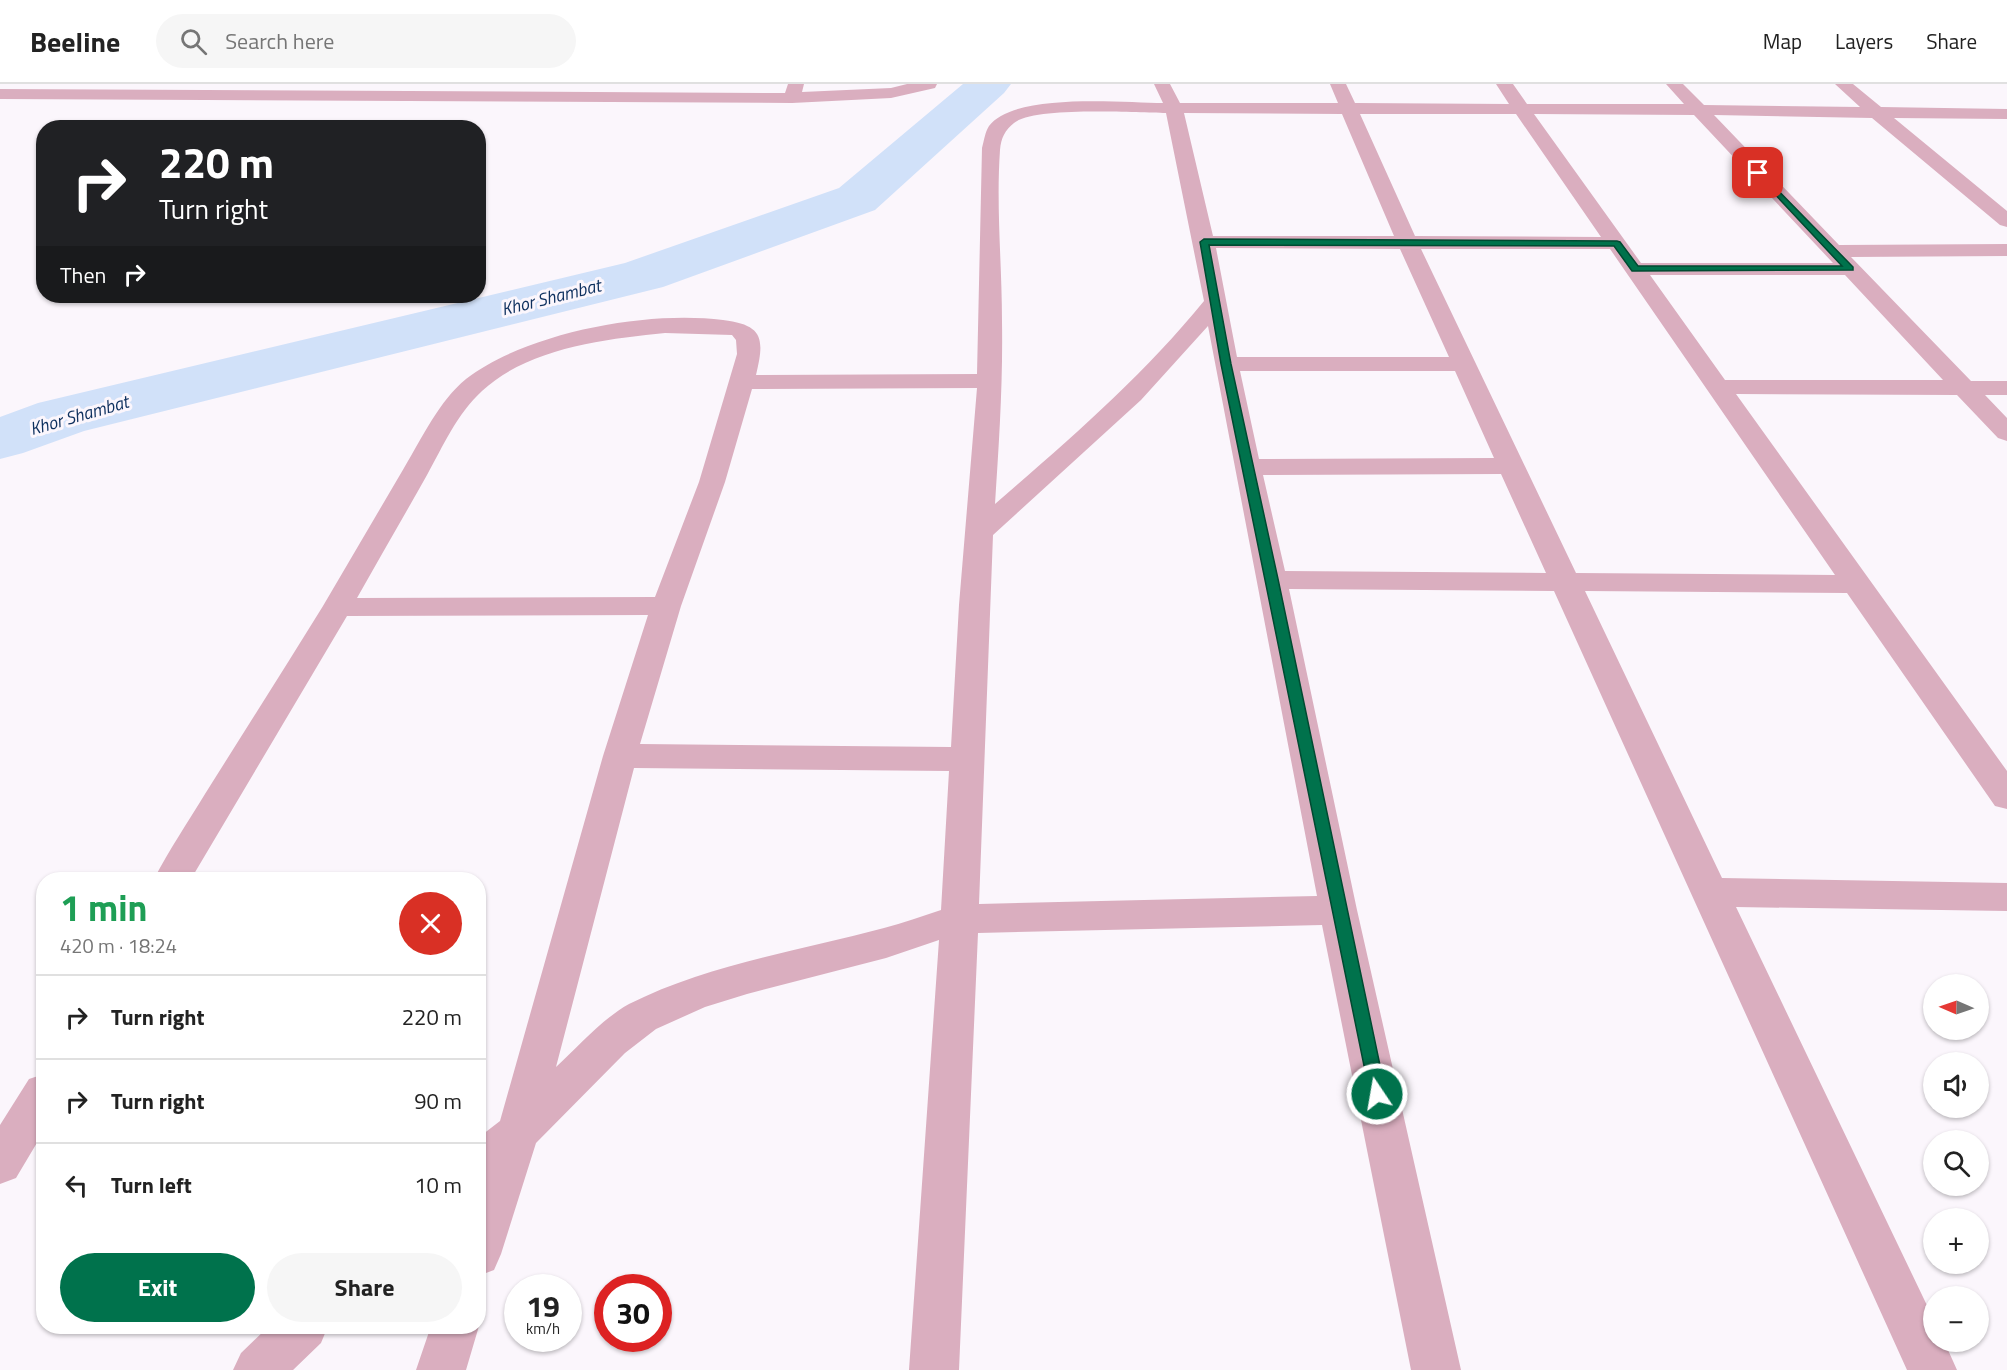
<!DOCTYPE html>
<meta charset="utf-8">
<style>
body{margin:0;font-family:"Titillium Web",sans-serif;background:#f6f6f6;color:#222;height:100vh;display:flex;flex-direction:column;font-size:22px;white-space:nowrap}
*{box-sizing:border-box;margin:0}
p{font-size:20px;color:#767676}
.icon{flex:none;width:33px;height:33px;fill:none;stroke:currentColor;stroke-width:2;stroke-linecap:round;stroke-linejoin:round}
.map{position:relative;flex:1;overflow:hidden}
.details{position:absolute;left:36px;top:788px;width:450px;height:462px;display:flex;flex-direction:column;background:#fff;border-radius:24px;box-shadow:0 2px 4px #0004}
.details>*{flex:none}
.hud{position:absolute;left:36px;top:36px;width:450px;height:183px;border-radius:24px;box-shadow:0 2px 4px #0004;background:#202124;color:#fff;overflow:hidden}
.needle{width:39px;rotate:272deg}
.controls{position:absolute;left:1923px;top:890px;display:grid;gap:12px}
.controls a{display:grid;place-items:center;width:66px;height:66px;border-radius:50%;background:#fff;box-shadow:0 2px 4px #0004;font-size:30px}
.speed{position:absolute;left:504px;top:1190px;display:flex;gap:12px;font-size:30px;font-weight:700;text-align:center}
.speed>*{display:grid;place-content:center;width:78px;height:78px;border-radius:50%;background:#fff;box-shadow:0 2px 4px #0004;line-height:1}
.speed small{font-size:15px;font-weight:400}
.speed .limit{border:9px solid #d22;background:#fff;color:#111}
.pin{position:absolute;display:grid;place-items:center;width:51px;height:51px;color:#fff;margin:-26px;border-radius:12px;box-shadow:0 3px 9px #0006}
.me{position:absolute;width:66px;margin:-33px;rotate:348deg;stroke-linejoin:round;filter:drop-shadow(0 0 4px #0008)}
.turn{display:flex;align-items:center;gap:21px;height:126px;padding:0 24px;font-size:27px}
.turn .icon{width:78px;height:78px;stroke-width:2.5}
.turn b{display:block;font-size:42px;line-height:51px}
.then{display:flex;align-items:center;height:57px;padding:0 24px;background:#0003;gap:12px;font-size:22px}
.round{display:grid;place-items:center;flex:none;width:63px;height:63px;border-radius:32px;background:#f6f6f6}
.overview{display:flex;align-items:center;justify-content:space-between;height:102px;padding:0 24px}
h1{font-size:36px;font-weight:700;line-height:45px;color:#1e9e55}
.cta{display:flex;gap:12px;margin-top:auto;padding:12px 24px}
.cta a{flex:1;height:69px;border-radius:36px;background:#00724c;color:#fff;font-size:24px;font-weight:700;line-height:69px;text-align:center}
.cta a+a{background:#f6f6f6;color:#222}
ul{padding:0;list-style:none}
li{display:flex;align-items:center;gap:18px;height:84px;padding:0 24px;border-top:2px solid #e0e0e0}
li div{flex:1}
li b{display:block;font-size:22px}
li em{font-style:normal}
header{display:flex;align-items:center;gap:36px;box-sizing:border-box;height:84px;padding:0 30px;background:#fff;border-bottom:2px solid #e0e0e0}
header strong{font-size:28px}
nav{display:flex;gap:33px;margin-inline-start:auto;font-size:21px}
.search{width:420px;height:54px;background:#f6f6f6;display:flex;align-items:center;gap:15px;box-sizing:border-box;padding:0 21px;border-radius:33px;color:#767676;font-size:22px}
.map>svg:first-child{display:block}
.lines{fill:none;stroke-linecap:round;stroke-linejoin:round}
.river{fill:#d1e1f9;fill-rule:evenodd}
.street{fill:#daaebf;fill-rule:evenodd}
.route{fill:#00724c;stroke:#004a31;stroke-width:1.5}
.labels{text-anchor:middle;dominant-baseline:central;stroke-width:6;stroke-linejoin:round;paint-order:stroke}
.far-water-label{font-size:18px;font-style:italic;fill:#0e305e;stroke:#fbf6fc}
</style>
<header>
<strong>Beeline</strong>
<div class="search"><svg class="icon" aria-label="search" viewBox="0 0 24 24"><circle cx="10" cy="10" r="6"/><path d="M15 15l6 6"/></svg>Search here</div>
<nav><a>Map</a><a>Layers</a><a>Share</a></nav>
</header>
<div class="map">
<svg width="2007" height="1286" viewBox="0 0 2007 1286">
<rect width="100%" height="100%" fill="#fbf6fc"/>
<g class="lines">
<path class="river" d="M963 0H1011L1004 9 875 126 663 203 84 347 23 369 0 375V333L38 319 625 179 839 104Z"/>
<path class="street" d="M788 0H804L802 8 891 4 907 0H937L935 4 891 14 792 19 0 15V5L785 9Z
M1154 0H1170L1180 19H1338L1330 0H1346L1355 19 1509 20 1496 0H1513L1527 20H1684L1666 0H1683L1704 21 1860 23 1835 0H1853L1881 23 2007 25V35L1894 34 2007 127V143L2000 141 1872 34 1714 31 1839 161 2007 160V172L1851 173 1971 297H2007V311H1985L2007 334V357L1998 354 1957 311 1736 310 2007 687V725L1995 722 1847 509 1585 507 1722 794 2007 799V827L1736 823 1934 1236V1257H1944L1957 1286H1907L1554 507 1289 505 1357 826 1461 1286H1411L1322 841 978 849 959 1286H909L939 856 886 874 747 910 705 923 656 945 625 969 536 1059 501 1170 494 1186 478 1192V1054L500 1037 603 672 648 531 347 532 191 795H154C169 766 188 738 205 710 244 648 284 585 323 522 350 476 377 430 404 384 422 354 439 317 466 295 527 248 648 226 723 236 763 241 765 254 756 291L977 290 982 64C984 57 985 48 989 42 1015 8 1122 19 1163 19ZM1166 29 1204 217C1142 293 1069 356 995 420 999 360 1003 299 1002 238 1002 181 996 123 1000 66 1001 54 1005 46 1014 39 1036 22 1135 29 1166 29ZM1184 29 1342 30 1394 152H1213ZM1360 30H1516L1601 153 1415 152ZM1534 30 1694 31 1833 179H1641ZM1216 164 1400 165 1449 273H1237ZM1421 165H1610L1835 491 1576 489ZM1650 191H1845L1943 296H1725ZM1208 242 1317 812 979 820 993 451 1141 316ZM665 249 732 251 736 256 737 270 699 398 655 513 357 514C380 473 404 432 427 391 443 362 457 330 482 307 528 264 605 255 665 249ZM1240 287H1455L1494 374 1259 375ZM977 304 959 521 951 663 640 660 681 522 725 398 752 305ZM1501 390 1546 489 1285 487 1263 391ZM634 684 949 687 941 826C922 832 903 839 884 844 799 867 708 880 629 920 602 935 579 962 556 983Z
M44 990V1047L16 1094 0 1100V1041L29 995Z
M478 1241 479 1242 466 1286H416L431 1242Z
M269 1242H328L321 1259 293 1286H233L241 1269Z"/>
</g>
<path class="route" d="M1758 86 1853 183V186L1635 187H1632L1614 162 1209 161 1231 280 1278 495 1386 1010 1383 1016 1377 1018 1371 1016 1221 280 1200 158 1204 155 1617 157 1620 158 1638 182H1842L1756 90 1754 89Z"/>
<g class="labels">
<g class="far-water-label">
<text transform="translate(551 213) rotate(-14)">Khor Shambat</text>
<text transform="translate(79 331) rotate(-16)">Khor Shambat</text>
</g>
</g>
</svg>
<div class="controls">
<a><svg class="needle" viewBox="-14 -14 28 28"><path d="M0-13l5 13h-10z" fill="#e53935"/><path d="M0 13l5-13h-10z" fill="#767676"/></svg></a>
<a><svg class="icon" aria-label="sound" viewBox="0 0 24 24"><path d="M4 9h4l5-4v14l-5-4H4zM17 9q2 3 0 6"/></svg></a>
<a><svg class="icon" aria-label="search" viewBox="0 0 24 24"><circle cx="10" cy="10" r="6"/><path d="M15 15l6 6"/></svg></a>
<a>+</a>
<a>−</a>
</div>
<div class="speed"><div>19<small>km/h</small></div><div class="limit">30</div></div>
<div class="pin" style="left:1758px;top:89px;background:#d93025"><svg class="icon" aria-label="arrive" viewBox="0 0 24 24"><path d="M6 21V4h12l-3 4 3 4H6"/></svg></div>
<svg class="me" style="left:1377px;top:1010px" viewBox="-20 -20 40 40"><circle r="17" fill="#00724c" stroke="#fff" stroke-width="3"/><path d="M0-11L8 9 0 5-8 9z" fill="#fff"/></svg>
<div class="hud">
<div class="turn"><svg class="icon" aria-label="right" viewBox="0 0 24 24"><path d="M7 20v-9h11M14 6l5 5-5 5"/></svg><div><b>220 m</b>Turn right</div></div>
<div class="then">Then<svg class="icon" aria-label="right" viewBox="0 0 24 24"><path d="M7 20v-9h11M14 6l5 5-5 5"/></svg></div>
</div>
<section class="details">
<div class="overview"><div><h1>1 min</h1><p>420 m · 18:24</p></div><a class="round" style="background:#d93025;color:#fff"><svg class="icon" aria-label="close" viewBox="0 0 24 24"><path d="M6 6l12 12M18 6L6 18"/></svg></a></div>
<ul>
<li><svg class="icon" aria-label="right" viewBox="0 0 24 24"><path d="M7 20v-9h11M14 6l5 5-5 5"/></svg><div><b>Turn right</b></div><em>220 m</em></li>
<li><svg class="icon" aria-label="right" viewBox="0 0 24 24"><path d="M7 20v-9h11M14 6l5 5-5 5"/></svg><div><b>Turn right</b></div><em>90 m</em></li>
<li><svg class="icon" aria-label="left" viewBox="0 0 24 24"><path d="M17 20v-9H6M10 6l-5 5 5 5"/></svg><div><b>Turn left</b></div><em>10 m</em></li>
</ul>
<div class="cta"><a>Exit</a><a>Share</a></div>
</section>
</div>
